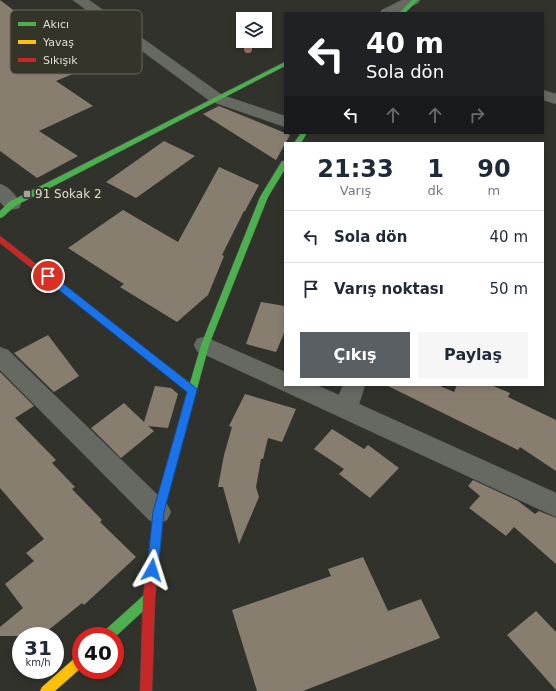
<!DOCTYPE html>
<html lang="tr">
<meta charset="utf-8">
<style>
body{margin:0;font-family:"DejaVu Sans",sans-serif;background:#f6f6f7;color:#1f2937;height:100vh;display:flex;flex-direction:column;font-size:15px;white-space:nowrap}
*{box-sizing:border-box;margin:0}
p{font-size:13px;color:#747a83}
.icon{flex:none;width:22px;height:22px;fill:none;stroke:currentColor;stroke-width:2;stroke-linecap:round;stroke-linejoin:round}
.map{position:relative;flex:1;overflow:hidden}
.panel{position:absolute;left:284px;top:142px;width:260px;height:244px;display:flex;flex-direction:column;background:#fff;border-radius:0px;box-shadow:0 2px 6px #0003}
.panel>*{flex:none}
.top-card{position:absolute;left:284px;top:12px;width:260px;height:122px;border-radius:0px;box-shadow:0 2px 6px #0003;background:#202124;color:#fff;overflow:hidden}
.fabs{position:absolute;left:236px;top:12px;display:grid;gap:8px}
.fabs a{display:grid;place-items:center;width:36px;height:36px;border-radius:0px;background:#fff;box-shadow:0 2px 6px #0003;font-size:20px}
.speed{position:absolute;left:12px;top:627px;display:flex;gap:8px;font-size:20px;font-weight:700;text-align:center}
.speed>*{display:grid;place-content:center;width:52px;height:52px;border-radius:50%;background:#fff;box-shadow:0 2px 6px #0003;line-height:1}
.speed small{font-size:10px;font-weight:400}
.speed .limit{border:6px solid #d22;background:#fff;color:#111}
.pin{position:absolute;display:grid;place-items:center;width:34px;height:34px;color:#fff;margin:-17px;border:2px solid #fff;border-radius:50%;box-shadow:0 1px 4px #0007}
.me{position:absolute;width:44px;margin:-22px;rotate:6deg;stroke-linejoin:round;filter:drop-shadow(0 0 3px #0008)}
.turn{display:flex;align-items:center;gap:14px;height:84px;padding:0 16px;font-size:18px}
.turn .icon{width:52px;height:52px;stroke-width:2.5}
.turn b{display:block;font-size:28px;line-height:34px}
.lanes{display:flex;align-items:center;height:38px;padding:0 16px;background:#0003;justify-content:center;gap:20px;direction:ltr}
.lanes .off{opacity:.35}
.eta{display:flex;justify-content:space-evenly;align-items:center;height:68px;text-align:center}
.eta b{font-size:24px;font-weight:600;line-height:28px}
.button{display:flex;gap:8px;margin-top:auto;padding:8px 16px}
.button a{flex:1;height:46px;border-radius:0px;background:#5a5f64;color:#fff;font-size:16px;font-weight:600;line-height:46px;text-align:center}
.button a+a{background:#f6f6f7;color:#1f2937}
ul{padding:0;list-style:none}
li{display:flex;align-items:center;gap:12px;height:52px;padding:0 16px;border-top:1px solid #e0e1e3}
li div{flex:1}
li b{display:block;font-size:15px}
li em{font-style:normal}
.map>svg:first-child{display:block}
.building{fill:#887e70}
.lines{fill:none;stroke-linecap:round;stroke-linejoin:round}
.street-casing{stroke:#4d4d48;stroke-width:1}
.fast-casing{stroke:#4d4d48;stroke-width:1}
.slow-casing{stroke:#4d4d48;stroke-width:1}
.jam-casing{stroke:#4d4d48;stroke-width:1}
.street{fill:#656961;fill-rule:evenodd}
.fast{fill:#4caf50;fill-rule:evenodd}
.slow{fill:#ffc107;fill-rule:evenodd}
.jam{fill:#c62828;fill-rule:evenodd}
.tree{fill:#9e7462}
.route{fill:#1a73e8;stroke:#114b97}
.poi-dot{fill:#a2a29c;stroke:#353429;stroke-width:1.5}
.labels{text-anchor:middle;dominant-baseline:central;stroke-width:4;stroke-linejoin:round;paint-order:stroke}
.poi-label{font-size:12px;fill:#dfdfd8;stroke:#353429;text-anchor:start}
.key{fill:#353429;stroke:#68675e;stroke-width:1}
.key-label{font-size:11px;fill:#dfdfd8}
</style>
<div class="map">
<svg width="556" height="691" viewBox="0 0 556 691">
<rect width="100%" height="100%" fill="#32322c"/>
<path class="building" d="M0 0 89 67 56 81 93 106 39 131 78 156 37 178 0 151Z
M219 106 290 135 276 160 203 114Z
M164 141 195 156 136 198 106 182Z
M219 167 259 185 245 211H244L222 255 224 256 208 295 177 322 120 287 124 284 68 248 123 210 178 242Z
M261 302 285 306V331L276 352 246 344Z
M48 335 79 376 54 392 14 353Z
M0 372 34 406 15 418 56 460 52 463 75 487 72 489 102 520 100 522 136 557 84 605 82 603 41 636H0V627L23 608 5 584 34 561 26 553 44 539 0 488Z
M386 385H438L454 392 457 385H491L510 393 508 397 556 420V471L520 447 518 450Z
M155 386 171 388 178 394 168 428 148 426 154 431 121 458 91 428 124 403 144 422Z
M245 394 296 409 282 442 268 438 263 459H261L256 487 259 497 239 544 223 487H218L224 455 232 427 229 426Z
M332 429 364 449 368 445 399 468 370 498 339 474 344 469 314 449Z
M473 480 518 501 535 514 539 511 556 518V564L514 527 506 536 469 508 480 496 468 486Z
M363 557 388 611 421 599 440 638 303 691H257L232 610 331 576 328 569Z
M536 611 556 632V690L507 635Z"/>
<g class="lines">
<g class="street-casing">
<path id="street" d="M73 0H89L222 95 285 116V127L210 101Z
M402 0H420L418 3 398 13H380L382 10Z
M543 90 556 94V104L543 100Z
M0 184C10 187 16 196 21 204L19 208C10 211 6 209 0 202Z
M205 337 285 372V385H316L339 395 343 385H365L359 404 556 493V517L197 351 194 345 197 339Z
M0 347 8 350 167 504 171 512 167 520 158 524 149 520 0 370Z"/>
</g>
<g class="fast-casing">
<path id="fast" d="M412 0H418L405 13H399Z
M285 62V66L15 206 3 217 0 218V211L9 202Z
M301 133H307L301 143H294Z
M282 161H285V169L268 197 209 345 164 510 163 513 159 515 155 513 154 510 187 392 123 339 124 337H130L190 383 201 345 260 197Z
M149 592 153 594 155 598 153 602 115 637 101 636 103 632 145 594Z"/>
</g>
<g class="slow-casing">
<path id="slow" d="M81 654V668L55 691H40L42 687 77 656Z"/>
</g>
<g class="jam-casing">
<path id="jam" d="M0 236 130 337 131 339 130 341H124L0 243Z
M159 505 163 507 164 510 155 598 152 691H140L143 598 154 510 155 507Z"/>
</g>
<use href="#street" class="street"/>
<use href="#fast" class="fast"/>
<use href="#slow" class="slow"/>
<use href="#jam" class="jam"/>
</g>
<circle class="tree" cx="248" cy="49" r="4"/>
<path class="route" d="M45 274H51L196 388 197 390 164 512 158 570 156 574 152 575 148 574 147 570 153 512 187 392 45 279 44 276Z"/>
<rect class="poi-dot" x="23" y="190" width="8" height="8" rx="2"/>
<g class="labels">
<g class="poi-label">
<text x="35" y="194">91 Sokak 2</text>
</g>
</g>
<rect x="10" y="10" width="132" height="64" rx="6" class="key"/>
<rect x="18" y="22" width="18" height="4" fill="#4caf50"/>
<rect x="18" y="40" width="18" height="4" fill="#ffc107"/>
<rect x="18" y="58" width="18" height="4" fill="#c62828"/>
<g class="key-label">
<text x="43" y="28">Akıcı</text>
<text x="43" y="46">Yavaş</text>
<text x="43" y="64">Sıkışık</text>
</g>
</svg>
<div class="fabs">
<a><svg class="icon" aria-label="layers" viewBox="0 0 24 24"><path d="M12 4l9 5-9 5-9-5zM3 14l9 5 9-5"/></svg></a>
</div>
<div class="speed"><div>31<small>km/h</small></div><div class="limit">40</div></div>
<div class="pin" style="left:48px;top:276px;background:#d93025"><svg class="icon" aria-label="arrive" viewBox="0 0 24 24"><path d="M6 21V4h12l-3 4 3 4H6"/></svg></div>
<svg class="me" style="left:152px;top:570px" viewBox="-20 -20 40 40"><path d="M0-17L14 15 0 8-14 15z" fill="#1a73e8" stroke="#fff" stroke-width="4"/></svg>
<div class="top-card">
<div class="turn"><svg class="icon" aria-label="left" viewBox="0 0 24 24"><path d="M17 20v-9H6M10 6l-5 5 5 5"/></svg><div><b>40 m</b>Sola dön</div></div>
<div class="lanes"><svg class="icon" aria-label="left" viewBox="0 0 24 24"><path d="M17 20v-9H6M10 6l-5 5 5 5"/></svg><svg class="icon off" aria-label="ahead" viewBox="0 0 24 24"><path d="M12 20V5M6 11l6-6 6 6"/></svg><svg class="icon off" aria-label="ahead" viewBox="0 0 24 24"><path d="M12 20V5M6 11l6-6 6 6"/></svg><svg class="icon off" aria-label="right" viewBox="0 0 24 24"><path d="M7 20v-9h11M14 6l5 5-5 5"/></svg></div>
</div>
<section class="panel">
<div class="eta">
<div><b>21:33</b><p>Varış</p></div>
<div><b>1</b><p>dk</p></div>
<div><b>90</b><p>m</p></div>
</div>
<ul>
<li><svg class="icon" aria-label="left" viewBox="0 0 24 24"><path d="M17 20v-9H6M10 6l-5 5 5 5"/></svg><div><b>Sola dön</b></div><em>40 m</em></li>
<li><svg class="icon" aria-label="arrive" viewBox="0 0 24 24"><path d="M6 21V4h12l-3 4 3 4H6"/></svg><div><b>Varış noktası</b></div><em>50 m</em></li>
</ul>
<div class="button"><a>Çıkış</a><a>Paylaş</a></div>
</section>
</div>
